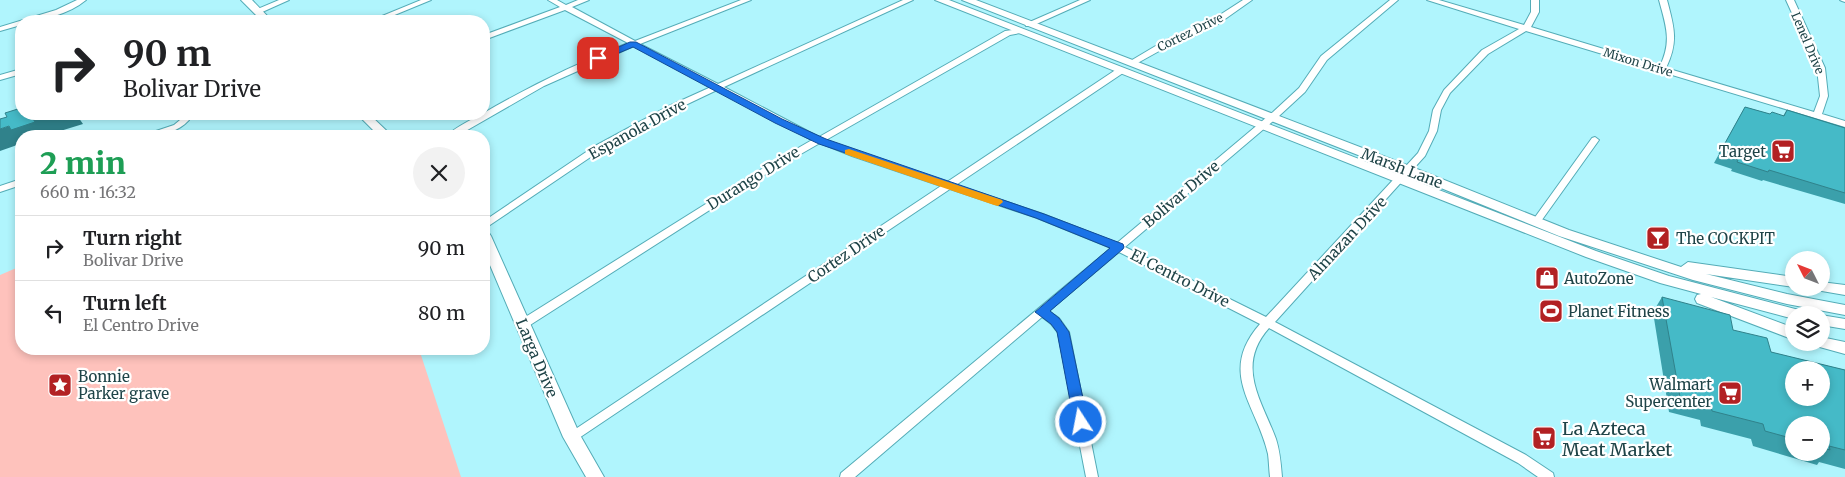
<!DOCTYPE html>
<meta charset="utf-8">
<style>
body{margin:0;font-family:Merriweather,serif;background:#f2f2f2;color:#202124;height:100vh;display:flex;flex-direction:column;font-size:19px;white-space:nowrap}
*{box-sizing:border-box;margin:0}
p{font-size:16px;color:#757577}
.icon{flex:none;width:28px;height:28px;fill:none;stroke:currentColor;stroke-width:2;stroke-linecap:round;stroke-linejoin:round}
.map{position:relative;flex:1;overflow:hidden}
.drawer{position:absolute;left:15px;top:130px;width:475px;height:225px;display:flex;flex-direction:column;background:#fff;border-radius:20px;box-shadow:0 2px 8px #0003}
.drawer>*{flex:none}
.hud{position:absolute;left:15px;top:15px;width:475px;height:105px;border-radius:20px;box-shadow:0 2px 8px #0003;background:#fff;color:#202124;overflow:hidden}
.needle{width:32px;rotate:312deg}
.buttons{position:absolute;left:1785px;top:251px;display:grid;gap:10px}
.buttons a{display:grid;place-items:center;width:45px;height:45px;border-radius:50%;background:#fff;box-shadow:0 2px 8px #0003;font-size:25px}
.pin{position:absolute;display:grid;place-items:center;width:42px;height:42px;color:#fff;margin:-21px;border-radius:10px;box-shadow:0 2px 8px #0006}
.me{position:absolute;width:55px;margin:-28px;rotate:349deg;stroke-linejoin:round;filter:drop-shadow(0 0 4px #0008)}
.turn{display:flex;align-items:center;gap:18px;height:105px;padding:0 25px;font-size:22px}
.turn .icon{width:65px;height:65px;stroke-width:2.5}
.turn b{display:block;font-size:35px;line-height:42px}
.round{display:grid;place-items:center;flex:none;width:52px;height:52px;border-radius:26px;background:#f2f2f2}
.overview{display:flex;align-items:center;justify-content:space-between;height:85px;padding:0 25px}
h1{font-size:30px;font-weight:800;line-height:38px;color:#1e9e55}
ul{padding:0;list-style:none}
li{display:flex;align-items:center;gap:15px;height:65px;padding:0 25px;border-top:1px solid #e0e0e0}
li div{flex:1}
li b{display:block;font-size:19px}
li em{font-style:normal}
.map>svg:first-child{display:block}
.green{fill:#fec2bc}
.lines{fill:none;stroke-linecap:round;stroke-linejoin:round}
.street-casing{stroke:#54acb7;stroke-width:2}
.secondary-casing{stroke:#54acb7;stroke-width:2}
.street{fill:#fff;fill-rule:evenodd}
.secondary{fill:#fff;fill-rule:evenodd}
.wall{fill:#3ba0ab;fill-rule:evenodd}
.shaded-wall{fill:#30828b}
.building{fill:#45bac7;stroke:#30828b;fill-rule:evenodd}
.route{fill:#1a73e8;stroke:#114b97}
.slow{fill:#f59e0b}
.labels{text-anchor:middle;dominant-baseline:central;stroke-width:4.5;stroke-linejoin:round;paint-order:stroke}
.far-street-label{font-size:12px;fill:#1f4448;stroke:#fff}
.street-label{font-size:15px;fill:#1f4448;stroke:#fff}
.poi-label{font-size:15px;fill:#1f4448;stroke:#fff;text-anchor:start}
.near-poi-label{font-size:18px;fill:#1f4448;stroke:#fff;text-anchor:start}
</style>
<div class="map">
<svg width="1845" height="477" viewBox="0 0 1845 477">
<rect width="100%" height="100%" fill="#b0f5fd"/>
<path class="green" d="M21 266V349H419L461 477H0V275Z"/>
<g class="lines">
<g class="street-casing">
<path id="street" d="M77 0H86C69 14 43 21 21 21V25L0 31V27L56 10Z
M279 0H289L260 13 253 11Z
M421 0H431L380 21H370Z
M548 0H557L566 5 578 0H589L572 7 635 41 741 0H751L640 44 718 84 903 0H913L724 87 819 137 1005 31 1020 29V33L1010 35 826 140 858 152 947 182 1117 69H1123V73L956 185 1043 214 1117 243 1273 112 1299 88 1321 56 1390 0H1398L1327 60 1305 92 1279 116 1125 247 1266 317 1418 153 1429 131 1433 110 1444 90 1482 50 1519 29 1427 0H1439L1524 25 1531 12V0H1539V12L1531 27 1660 66C1672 41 1666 26 1659 0H1667C1674 27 1679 41 1666 68L1814 112 1820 96 1817 68 1786 0H1794L1825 68 1828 96 1822 114 1845 121V127L1526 31 1488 54 1450 93 1441 110 1437 131 1425 156 1275 322 1526 455 1553 473 1554 477H1538L1518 463 1269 328C1235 366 1262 401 1276 439 1280 452 1281 464 1282 477H1270C1269 469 1269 461 1268 454 1257 405 1217 373 1260 324L1119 252 1049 311 1059 318 1069 332 1098 477H1086L1058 333 1051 324 1042 317 855 477H840L841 473 1111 248 1037 218 950 189 576 440 572 442 568 440 566 437 568 434 941 186 852 156 820 143 766 174 527 327H519L517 324 519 321 760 170 812 140 717 90 675 110 601 150 487 227 484 228V221L595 146 669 106 711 87 634 46 544 86 457 136H447C455 127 471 120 482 114 528 87 578 63 628 43L565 10 484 40V35L560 7Z
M1080 0H1090L1032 26H1026L1025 24Z
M1243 0H1252L1218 24 1170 45 1134 65H1131L1127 63 1164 41 1212 20Z
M1840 0H1845V2L1842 1Z
M21 69V74L0 80V75Z
M177 114H185L189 120C178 132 162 136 146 136L147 134 174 125 180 120Z
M1595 137 1599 140 1539 224H1533L1531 222 1533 220 1592 138Z
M21 179V185L0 192V186Z"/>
</g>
<g class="secondary-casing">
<path id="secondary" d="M241 0H252L272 21H262Z
M935 0H949L1596 251 1669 276 1799 310 1804 311 1807 315H1794V319L1711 297 1794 328V339L1789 338 1697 303 1695 299 1697 295 1701 294 1660 283 1586 257Z
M962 0H976L1412 167 1569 230 1681 267 1688 262 1794 277V287L1706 274 1787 294 1845 305V315L1787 304 1693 280 1559 236 1404 173Z
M357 114H369L392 136H379Z
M484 232 489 233 491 236 580 435 604 477H586L563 437 484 251Z
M1821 282 1845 285V295L1816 290 1814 288H1821Z
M1820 315H1821L1845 319V329L1821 325Z
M1821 337 1845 342V354L1816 346 1814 342H1821Z"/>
</g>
<use href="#street" class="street"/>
<use href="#secondary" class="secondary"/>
</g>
<path class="wall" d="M1745 107 1770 114 1783 116 1787 110 1845 128V204L1763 180 1762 181 1731 171 1732 169 1714 163Z
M1662 297 1733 330 1771 352 1845 370V469L1819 462 1817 465 1753 446 1751 439 1701 426 1700 420 1669 412 1653 312ZM1794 425H1821V452H1794Z"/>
<path class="shaded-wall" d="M48 114H76L83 124 44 136H21V146L20 144 0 151V129Z"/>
<path class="building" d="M1745 107 1770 114 1772 112 1784 116 1787 110 1845 128V193L1769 170 1768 172 1737 162 1738 160 1719 154Z
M21 108V114H48L33 119 35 122 11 130 9 126 0 129V119L7 117 5 113Z
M1662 297 1730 315 1733 330 1767 338 1771 352 1845 370V450L1829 446 1830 450 1821 447V425H1794V439L1765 431 1763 424 1712 411 1711 405 1680 397ZM1794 370H1821V398H1794Z"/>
<path class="route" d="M630 42H636L782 119 826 139 1044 214 1123 244 1124 247 1123 249 1050 311 1059 318 1069 332 1088 422 1086 426 1081 428 1076 426 1074 422 1057 332 1051 324 1035 312 1110 248 1036 218 819 144 775 123 633 47 602 60 598 61 594 58Z"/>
<path class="slow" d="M849 149 1002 200 1003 202 998 206 994 205 845 154V150Z"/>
<defs>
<g id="supermarket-square" transform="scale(1.25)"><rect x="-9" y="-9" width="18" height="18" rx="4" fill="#b22123" stroke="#fff"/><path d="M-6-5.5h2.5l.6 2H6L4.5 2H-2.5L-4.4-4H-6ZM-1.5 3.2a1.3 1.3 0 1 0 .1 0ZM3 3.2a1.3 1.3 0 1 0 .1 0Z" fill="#fff"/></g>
<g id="bar-square" transform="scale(1.25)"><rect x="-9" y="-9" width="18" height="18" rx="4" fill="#b22123" stroke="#fff"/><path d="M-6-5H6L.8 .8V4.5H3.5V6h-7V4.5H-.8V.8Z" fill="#fff"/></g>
<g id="shop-square" transform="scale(1.25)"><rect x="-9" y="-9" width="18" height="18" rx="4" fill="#b22123" stroke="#fff"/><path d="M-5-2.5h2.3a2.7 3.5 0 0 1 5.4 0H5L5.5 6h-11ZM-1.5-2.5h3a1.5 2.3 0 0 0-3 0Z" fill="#fff"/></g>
<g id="stadium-square" transform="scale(1.25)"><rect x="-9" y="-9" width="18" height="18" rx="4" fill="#b22123" stroke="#fff"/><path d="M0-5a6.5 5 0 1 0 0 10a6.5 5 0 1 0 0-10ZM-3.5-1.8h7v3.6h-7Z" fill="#fff"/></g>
<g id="sight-square" transform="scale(1.25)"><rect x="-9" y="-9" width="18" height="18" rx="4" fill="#b22123" stroke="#fff"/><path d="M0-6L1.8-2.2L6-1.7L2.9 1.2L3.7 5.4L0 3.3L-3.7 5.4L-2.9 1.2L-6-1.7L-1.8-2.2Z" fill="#fff"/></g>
</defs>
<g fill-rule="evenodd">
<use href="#supermarket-square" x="1783" y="151"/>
<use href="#bar-square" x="1658" y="238"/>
<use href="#shop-square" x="1547" y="278"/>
<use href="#stadium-square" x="1551" y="311"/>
<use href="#sight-square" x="60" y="385"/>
<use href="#supermarket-square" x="1730" y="393"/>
<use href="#supermarket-square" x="1544" y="438"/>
</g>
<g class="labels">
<g class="far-street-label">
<text transform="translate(1190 32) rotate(-26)">Cortez Drive</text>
<text transform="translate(1808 43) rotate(67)">Lenel Drive</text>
<text transform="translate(1638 62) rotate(17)">Mixon Drive</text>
</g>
<g class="street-label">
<text transform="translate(637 129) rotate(-29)">Espanola Drive</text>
<text transform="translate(1402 168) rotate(21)">Marsh Lane</text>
<text transform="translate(753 178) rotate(-32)">Durango Drive</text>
<text transform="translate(1181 194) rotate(-40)">Bolivar Drive</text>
<text transform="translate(1347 238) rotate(-47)">Almazan Drive</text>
<text transform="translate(846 254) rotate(-34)">Cortez Drive</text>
<text transform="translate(1180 278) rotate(27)">El Centro Drive</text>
<text transform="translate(537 358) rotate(67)">Larga Drive</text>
</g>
<g class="poi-label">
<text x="1766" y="151" text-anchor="end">Target</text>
<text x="1676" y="238">The COCKPIT</text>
<text x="1564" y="278">AutoZone</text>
<text x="1568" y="311">Planet Fitness</text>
<text x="78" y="376">Bonnie<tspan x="78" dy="17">Parker grave</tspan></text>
<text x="1712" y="384" text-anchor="end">Walmart<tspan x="1712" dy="17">Supercenter</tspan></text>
</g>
<g class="near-poi-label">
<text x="1562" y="428">La Azteca<tspan x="1562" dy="21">Meat Market</tspan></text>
</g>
</g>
</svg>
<div class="buttons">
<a><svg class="needle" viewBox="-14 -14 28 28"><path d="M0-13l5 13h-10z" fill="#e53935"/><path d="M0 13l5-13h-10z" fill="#757577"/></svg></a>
<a><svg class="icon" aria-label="layers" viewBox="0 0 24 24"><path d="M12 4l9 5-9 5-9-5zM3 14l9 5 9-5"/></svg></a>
<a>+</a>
<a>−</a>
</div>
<div class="pin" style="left:598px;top:58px;background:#d93025"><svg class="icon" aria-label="arrive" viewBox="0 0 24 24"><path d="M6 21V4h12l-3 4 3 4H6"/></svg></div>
<svg class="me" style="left:1081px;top:422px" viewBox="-20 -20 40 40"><circle r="17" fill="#1a73e8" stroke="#fff" stroke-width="3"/><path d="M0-11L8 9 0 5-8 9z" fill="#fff"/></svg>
<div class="hud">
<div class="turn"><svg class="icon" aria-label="right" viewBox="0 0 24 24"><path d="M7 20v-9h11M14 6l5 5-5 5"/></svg><div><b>90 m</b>Bolivar Drive</div></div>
</div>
<section class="drawer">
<div class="overview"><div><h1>2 min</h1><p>660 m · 16:32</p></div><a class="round"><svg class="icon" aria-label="close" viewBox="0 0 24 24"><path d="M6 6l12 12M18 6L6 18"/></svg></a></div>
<ul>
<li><svg class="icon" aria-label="right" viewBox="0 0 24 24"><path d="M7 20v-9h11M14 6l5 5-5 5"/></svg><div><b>Turn right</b><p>Bolivar Drive</p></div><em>90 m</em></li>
<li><svg class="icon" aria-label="left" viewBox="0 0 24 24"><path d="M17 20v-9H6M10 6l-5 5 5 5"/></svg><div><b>Turn left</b><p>El Centro Drive</p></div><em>80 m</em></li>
</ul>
</section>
</div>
